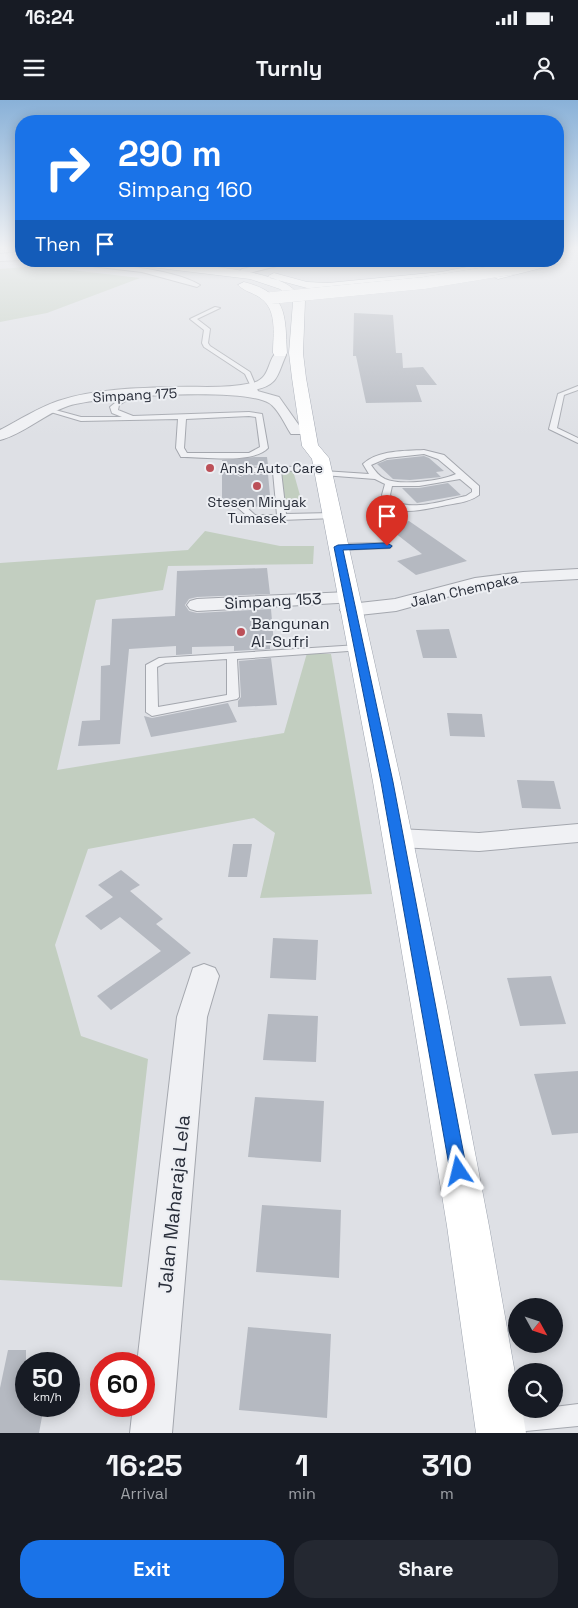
<!DOCTYPE html>
<style>
body{margin:0;font-family:"Space Grotesk",sans-serif;background:#242831;color:#f1f3f6;height:100vh;display:flex;flex-direction:column;font-size:19px;white-space:nowrap}
*{box-sizing:border-box;margin:0}
p{font-size:16px;color:#9ea1a6}
.icon{flex:none;width:28px;height:28px;fill:none;stroke:currentColor;stroke-width:2;stroke-linecap:round;stroke-linejoin:round}
.map{position:relative;height:1333px;overflow:hidden}
.panel{display:flex;flex-direction:column;background:#171b24;flex:1}
.panel>*{flex:none}
.hud{position:absolute;left:15px;top:15px;width:549px;height:152px;border-radius:20px;box-shadow:0 2px 12px #0003;background:#1a73e8;color:#fff;overflow:hidden}
.needle{width:32px;rotate:130deg}
.fabs{position:absolute;left:508px;top:1198px;display:grid;gap:10px}
.fabs a{display:grid;place-items:center;width:55px;height:55px;border-radius:50%;background:#171b24;box-shadow:0 2px 12px #0003;font-size:25px}
.speed{position:absolute;left:15px;top:1252px;display:flex;gap:10px;font-size:25px;font-weight:700;text-align:center}
.speed>*{display:grid;place-content:center;width:65px;height:65px;border-radius:50%;background:#171b24;box-shadow:0 2px 12px #0003;line-height:1}
.speed small{font-size:12px;font-weight:400}
.speed .limit{border:8px solid #d22;background:#fff;color:#111}
.pin{position:absolute;display:grid;place-items:center;width:42px;height:42px;color:#fff;margin:-51px -21px;border-radius:50% 50% 50% 0;rotate:-45deg;box-shadow:0 0 5px #0007}
.pin .icon{rotate:45deg}
.me{position:absolute;width:55px;margin:-28px;rotate:350deg;stroke-linejoin:round;filter:drop-shadow(0 0 4px #0008)}
.turn{display:flex;align-items:center;gap:18px;height:105px;padding:0 20px;font-size:22px}
.turn .icon{width:65px;height:65px;stroke-width:2.5}
.turn b{display:block;font-size:35px;line-height:42px}
.then{display:flex;align-items:center;height:48px;padding:0 20px;background:#0003;gap:10px;font-size:19px}
.eta{display:flex;justify-content:space-evenly;align-items:center;height:85px;text-align:center}
.eta b{font-size:30px;font-weight:700;line-height:35px}
.cta{display:flex;gap:10px;margin-top:auto;padding:10px 20px}
.cta a{flex:1;height:58px;border-radius:20px;background:#1a73e8;color:#fff;font-size:20px;font-weight:700;line-height:58px;text-align:center}
.cta a+a{background:#242831;color:#f1f3f6}
.status{display:flex;justify-content:space-between;align-items:center;height:35px;padding:0 25px;background:#171b24;direction:ltr}
.status svg{height:14px;fill:currentColor}
header{display:flex;justify-content:space-between;align-items:center;height:65px;padding:0 20px;background:#171b24;font-size:22px;font-weight:700}
.map>svg:first-child{display:block}
.green{fill:#c2cec0}
.building{fill:#b5b9c1}
.lines{fill:none;stroke-linecap:round;stroke-linejoin:round}
.service-casing{stroke:#a4a7ae;stroke-width:2}
.minor-casing{stroke:#a4a7ae;stroke-width:2}
.primary-casing{stroke:#9ea4af;stroke-width:1}
.service{fill:#f0f1f4;fill-rule:evenodd}
.minor{fill:#f0f1f4;fill-rule:evenodd}
.primary{fill:#fff;fill-rule:evenodd}
.primary-bridge-casing{stroke:#9ea4af;stroke-width:12;stroke-linecap:butt}
.primary-bridge{stroke:#fff;stroke-width:12}
.route{fill:#1a73e8;stroke:#114b97}
.poi-dot{fill:#bc5058;stroke:#edeff3;stroke-width:2}
.labels{text-anchor:middle;dominant-baseline:central;stroke-width:4;stroke-linejoin:round;paint-order:stroke}
.far-street-label{font-size:14px;fill:#292e3a;stroke:#edeff3}
.far-poi-label{font-size:14px;fill:#292e3a;stroke:#edeff3;text-anchor:start}
.street-label{font-size:16px;fill:#292e3a;stroke:#edeff3}
.poi-label{font-size:16px;fill:#292e3a;stroke:#edeff3;text-anchor:start}
.near-street-label{font-size:19px;fill:#292e3a;stroke:#edeff3}
</style>
<div class="status"><b>16:24</b><svg viewBox="0 0 49 12"><path d="M0 12V9h3v3zM5 12V6h3v6zM10 12V3h3v9zM15 12V0h3v12zM26 1h20v11H26zM47 4h2v5h-2z"/></svg></div>
<header><svg class="icon" aria-label="menu" viewBox="0 0 24 24"><path d="M4 6h16M4 12h16M4 18h16"/></svg>Turnly<svg class="icon" aria-label="person" viewBox="0 0 24 24"><circle cx="12" cy="8" r="4"/><path d="M4 21q1-7 8-7t8 7"/></svg></header>
<div class="map">
<svg width="578" height="1333" viewBox="0 0 578 1333">
<rect width="100%" height="100%" fill="#dee0e5"/>
<path class="green" d="M37 166 140 178 47 213 0 222V169Z
M276 367H292L303 406 292 403 277 394Z
M205 431 280 446H314L313 464 168 466 163 490 96 500 57 670 284 633 307 553 331 554 372 794 260 798 275 733 254 718 88 749 55 845 81 936 148 959 122 1187 0 1180V463L188 450Z"/>
<path class="building" d="M354 213 393 215 396 253H402L403 268 423 267 437 285H416L422 302 366 303 356 256H353Z
M424 356 429 358 444 371 436 372 441 377 410 380 393 379 377 364 387 360Z
M255 357H267L268 365 238 366 235 374 240 377 246 374H268L271 406 249 407 243 403 235 407H222V360Z
M448 383 461 395 417 403 402 388H419Z
M409 421 467 461 416 475 397 461 422 454 386 426Z
M267 468 270 494 197 497 189 499 185 505 189 511 197 513 271 509 274 545H270V549L234 551V546L192 547V554L176 555V546L129 549 120 644 78 646 82 621 100 620 101 566 110 565 112 519 175 516 177 471Z
M449 529 457 558H423L416 530Z
M271 558 277 605 238 607V601L241 597 239 561Z
M228 603 237 622 151 637 144 616 152 618Z
M447 613 482 614 485 637 450 636Z
M517 680 554 681 561 709 522 708Z
M233 744H252L247 777H228Z
M121 770 140 785 130 791 163 819 156 824 191 853 111 910 97 896 161 851 120 817 101 830 85 816 113 797 98 785Z
M273 838 318 840 316 880 270 878Z
M551 876 566 924 520 926 507 878Z
M268 914 318 916 316 962 263 960Z
M578 971V1033L552 1035 534 974Z
M255 997 324 1001 321 1062 248 1057Z
M262 1105 341 1110 339 1178 256 1172Z
M248 1227 331 1234 327 1318 239 1310Z
M8 1250H26V1306H44L39 1333H0V1288Z"/>
<g class="lines">
<g class="service-casing">
<path id="service" d="M21 152V154L0 156V154Z
M47 161C84 161 169 166 200 185L197 187 142 172Z
M215 207 220 208 197 219 210 229 208 243 210 246 250 272 260 296 255 295 245 274 204 247 202 243 204 230 190 219Z
M578 286V290L564 295 557 328 578 338V343L549 329 558 294Z
M137 294H146L149 296 129 299 119 305 118 310 133 316 249 312 262 314 268 348C253 364 205 357 184 357H181L176 348 178 319 81 321 44 310 48 308 81 317H122L112 313 110 307 121 298ZM249 316 256 317 260 347 249 353H187L184 348 186 319Z
M424 350 444 355 479 386V395C468 403 455 403 442 406 423 409 391 420 382 395L385 384 375 379 323 375 319 373 323 371 369 374 363 364C378 350 405 351 424 350ZM424 354 438 359 456 374C441 381 400 386 385 379 379 376 375 371 371 365L387 358ZM460 379 472 389V392L466 396C449 399 399 416 390 395L392 386H419Z
M324 366 325 368 321 370 281 371 286 414 332 413 335 414V418L253 421 237 407 244 405 255 415H277L273 372H245L241 375 237 373 238 368Z
M387 443 392 446 390 448 338 450 333 447 338 444Z
M358 545 362 546 363 548 362 550 237 559 239 597 237 599 152 616 146 612V565L159 558ZM227 559V595L158 607 157 567 165 563Z
M578 1304V1326L505 1333 500 1331 497 1323 500 1315 508 1312 554 1309V1307Z"/>
</g>
<g class="minor-casing">
<path id="minor" d="M21 154V160L0 161V155Z
M278 161H297L245 174 240 171 242 169Z
M280 251 286 255C277 275 279 285 254 290L279 297 303 331 301 334H291C285 325 278 308 269 303 243 287 99 296 68 306 44 314 24 334 0 340V330C19 320 38 308 58 301 93 289 135 288 172 287 199 286 226 289 252 283 273 279 266 255 280 251Z
M578 469V479L523 482 476 489 396 511 350 516 343 514 340 510 343 506 350 504 395 499 475 478 523 472Z
M348 492 355 494 357 498 355 502 197 511 190 509 187 505 190 501 197 499Z
M578 724V742L479 751 398 747 389 744 385 738 389 732 398 729 479 733Z
M204 864 215 868 219 876 207 917 172 1333H130L133 1306H144V1264H137L177 917 193 868Z"/>
</g>
<g class="primary-casing">
<path id="primary" d="M558 158 562 161 561 163 498 179 492 176 494 174 543 161H558Z
M121 161C158 161 258 166 288 185 294 189 301 196 305 201L303 253 306 278 318 345 329 358 401 682 447 906 489 1126 516 1279V1309H522L526 1333H476L447 1126 411 906 373 682 312 359 302 346 292 278 289 253 293 202 280 189 250 179 126 164Z
M498 161H522L517 164 441 178 328 189 307 188 270 178 268 176 274 173 307 182 328 183 441 172Z
M244 182C288 193 285 215 287 253L285 256H275L273 253C273 233 278 209 259 197 253 193 244 191 238 185Z"/>
</g>
<use href="#service" class="service"/>
<use href="#minor" class="minor"/>
<use href="#primary" class="primary"/>
<g class="primary-bridge-casing">
<path id="primary-bridge" d="M271 198 424 183 516 168"/>
</g>
<use href="#primary-bridge" class="primary-bridge"/>
</g>
<linearGradient id="sky" x2="0" y2="1"><stop stop-color="#89b1d8"/><stop offset="0.44" stop-color="#f0f1f3"/><stop offset="1" stop-color="#f0f1f3" stop-opacity="0"/></linearGradient>
<rect width="578" height="336" fill="url(#sky)"/>
<path class="route" d="M387 443 392 446 390 448 343 450 393 682 467 1071 465 1076 459 1079 453 1076 450 1071 381 682 334 447 338 445Z"/>
<g class="poi-dot">
<circle cx="210" cy="368" r="5"/>
<circle cx="257" cy="386" r="5"/>
<circle cx="241" cy="532" r="5"/>
</g>
<g class="labels">
<g class="far-street-label">
<text transform="translate(135 295) rotate(-3)">Simpang 175</text>
<text transform="translate(464 490) rotate(-13)">Jalan Chempaka</text>
</g>
<g class="far-poi-label">
<text x="220" y="368">Ansh Auto Care</text>
<text x="257" y="402" text-anchor="middle">Stesen Minyak<tspan x="257" dy="16">Tumasek</tspan></text>
</g>
<g class="street-label">
<text transform="translate(273 501) rotate(-3)">Simpang 153</text>
</g>
<g class="poi-label">
<text x="251" y="523">Bangunan<tspan x="251" dy="18">Al-Sufri</tspan></text>
</g>
<g class="near-street-label">
<text transform="translate(174 1104) rotate(-84)">Jalan Maharaja Lela</text>
</g>
</g>
</svg>
<div class="fabs">
<a><svg class="needle" viewBox="-14 -14 28 28"><path d="M0-13l5 13h-10z" fill="#e53935"/><path d="M0 13l5-13h-10z" fill="#9ea1a6"/></svg></a>
<a><svg class="icon" aria-label="search" viewBox="0 0 24 24"><circle cx="10" cy="10" r="6"/><path d="M15 15l6 6"/></svg></a>
</div>
<div class="speed"><div>50<small>km/h</small></div><div class="limit">60</div></div>
<div class="pin" style="left:387px;top:446px;background:#d93025"><svg class="icon" aria-label="arrive" viewBox="0 0 24 24"><path d="M6 21V4h12l-3 4 3 4H6"/></svg></div>
<svg class="me" style="left:459px;top:1071px" viewBox="-20 -20 40 40"><path d="M0-17L14 15 0 8-14 15z" fill="#1a73e8" stroke="#fff" stroke-width="4"/></svg>
<div class="hud">
<div class="turn"><svg class="icon" aria-label="right" viewBox="0 0 24 24"><path d="M7 20v-9h11M14 6l5 5-5 5"/></svg><div><b>290 m</b>Simpang 160</div></div>
<div class="then">Then<svg class="icon" aria-label="arrive" viewBox="0 0 24 24"><path d="M6 21V4h12l-3 4 3 4H6"/></svg></div>
</div>
</div>
<section class="panel">
<div class="eta">
<div><b>16:25</b><p>Arrival</p></div>
<div><b>1</b><p>min</p></div>
<div><b>310</b><p>m</p></div>
</div>
<div class="cta"><a>Exit</a><a>Share</a></div>
</section>
